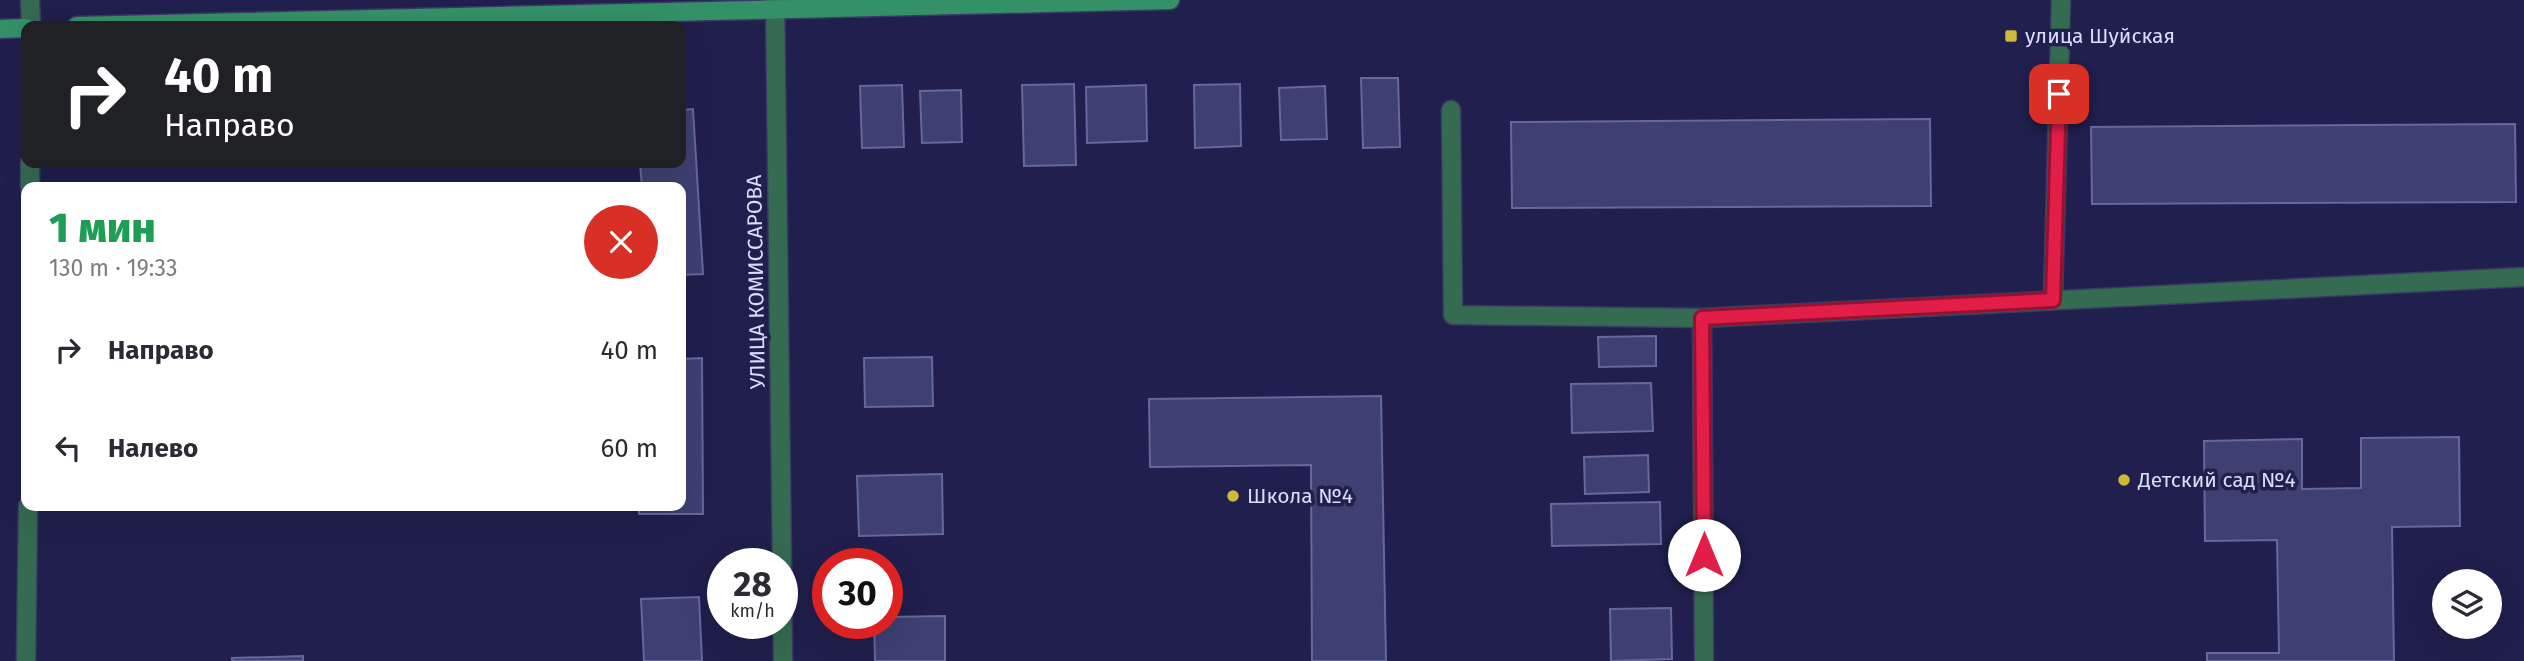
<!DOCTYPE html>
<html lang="ru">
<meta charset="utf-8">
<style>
body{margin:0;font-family:"Fira Sans",sans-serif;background:#f7f7f7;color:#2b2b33;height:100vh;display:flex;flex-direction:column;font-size:26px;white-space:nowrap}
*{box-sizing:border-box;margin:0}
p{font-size:23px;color:#7c7c81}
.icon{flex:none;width:38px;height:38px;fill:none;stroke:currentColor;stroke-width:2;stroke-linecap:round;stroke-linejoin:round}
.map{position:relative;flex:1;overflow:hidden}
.panel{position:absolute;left:21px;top:182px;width:665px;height:329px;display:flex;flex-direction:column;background:#fff;border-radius:14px;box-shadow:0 7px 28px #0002}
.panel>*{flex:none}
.top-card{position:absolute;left:21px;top:21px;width:665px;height:147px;border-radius:14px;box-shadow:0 7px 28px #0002;background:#202124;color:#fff;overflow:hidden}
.buttons{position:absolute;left:2432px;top:569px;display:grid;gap:14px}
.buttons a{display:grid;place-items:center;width:70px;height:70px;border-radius:50%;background:#fff;box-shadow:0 7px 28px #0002;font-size:35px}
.speed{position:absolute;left:707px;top:548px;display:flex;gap:14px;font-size:35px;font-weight:700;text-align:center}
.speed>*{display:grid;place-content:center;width:91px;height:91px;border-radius:50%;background:#fff;box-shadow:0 7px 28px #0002;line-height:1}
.speed small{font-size:18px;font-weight:400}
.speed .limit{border:10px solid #d22;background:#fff;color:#111}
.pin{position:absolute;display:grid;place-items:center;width:60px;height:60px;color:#fff;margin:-30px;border-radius:14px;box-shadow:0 4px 10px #0006}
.me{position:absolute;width:77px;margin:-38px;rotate:0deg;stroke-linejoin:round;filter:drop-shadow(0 0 5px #0008)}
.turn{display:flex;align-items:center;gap:24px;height:147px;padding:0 28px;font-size:32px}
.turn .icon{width:91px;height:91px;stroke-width:2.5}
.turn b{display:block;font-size:49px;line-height:60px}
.round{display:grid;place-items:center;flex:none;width:74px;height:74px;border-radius:37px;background:#f7f7f7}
.overview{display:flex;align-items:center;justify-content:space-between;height:119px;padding:0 28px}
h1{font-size:42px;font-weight:800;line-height:52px;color:#1e9e55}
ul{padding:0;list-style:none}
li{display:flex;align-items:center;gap:21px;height:98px;padding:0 28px}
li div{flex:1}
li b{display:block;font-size:26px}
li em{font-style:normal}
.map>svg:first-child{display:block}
.building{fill:#3e4071;stroke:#65689d;stroke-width:2}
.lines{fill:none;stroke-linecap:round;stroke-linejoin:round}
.street-casing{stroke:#3a3a66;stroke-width:21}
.secondary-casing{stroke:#3a3a66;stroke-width:21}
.street{stroke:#356b50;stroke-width:18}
.secondary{stroke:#349167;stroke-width:18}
.route-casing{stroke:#92132f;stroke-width:18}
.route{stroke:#e11d48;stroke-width:12}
.poi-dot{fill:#cdb938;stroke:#201f4d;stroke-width:2.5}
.labels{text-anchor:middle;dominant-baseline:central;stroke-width:7;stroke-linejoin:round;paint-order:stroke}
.poi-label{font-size:21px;fill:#dadefc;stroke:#201f4d;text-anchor:start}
.street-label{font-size:21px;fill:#dadefc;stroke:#201f4d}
</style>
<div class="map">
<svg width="2524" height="661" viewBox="0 0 2524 661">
<rect width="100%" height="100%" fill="#201f4d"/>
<path class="building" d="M1361 78H1398L1400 147 1363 148Z
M1074 84 1076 165 1024 166 1022 85Z
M1240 84 1241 146 1195 148 1194 85Z
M902 85 904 147 862 148 860 86Z
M1146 85 1147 141 1087 143 1086 87Z
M1325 86 1327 139 1281 140 1279 88Z
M961 90 962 142 922 143 920 91Z
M693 109 703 274 681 275V187H642L640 163H681V110Z
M1930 119 1931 206 1512 208 1511 122Z
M2515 124 2516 202 2092 204 2091 127Z
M1656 336V366L1599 367 1598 337Z
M932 357 933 406 865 407 864 358Z
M702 358 703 514H639V506H681V359Z
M1651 383 1653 431 1572 433 1571 384Z
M1381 396 1386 661H1312L1311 465 1150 467 1149 399Z
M2459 437 2460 526 2392 527 2394 661H2207V653H2279L2277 540 2205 541 2204 441 2302 439V489L2361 488V438Z
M1648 455 1649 492 1585 494 1584 457Z
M942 474 943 534 859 536 857 476Z
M1660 502 1661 544 1552 546 1551 504Z
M699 597 702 661H644L641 599Z
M1671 608 1672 659 1611 661 1610 609Z
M945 616V661H875L874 623H887V617Z
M303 656V661H232V658Z"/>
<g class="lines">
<g class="street-casing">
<path id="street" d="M30 0 31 26
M775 0 782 564
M1451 110 1453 315 1702 318 2524 277
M30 187V163
M2053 300 2061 0
M1702 318 1704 661
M782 567 783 661
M26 661 28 506"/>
</g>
<g class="secondary-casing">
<path id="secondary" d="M77 26 1170 0
M0 29 26 28"/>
</g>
<use href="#street" class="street"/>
<use href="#secondary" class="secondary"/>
</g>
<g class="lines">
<g class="route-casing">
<path id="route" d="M1704 555 1702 318 2053 300 2059 94"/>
</g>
<use href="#route" class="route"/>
</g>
<g class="poi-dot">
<rect x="2004" y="29" width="14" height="14" rx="3.5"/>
<circle cx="2124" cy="480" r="7"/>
<circle cx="1233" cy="496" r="7"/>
</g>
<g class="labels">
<g class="poi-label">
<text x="2025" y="36">улица Шуйская</text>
<text x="2138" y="480">Детский сад №4</text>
<text x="1247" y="496">Школа №4</text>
</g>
<g class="street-label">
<text transform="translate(756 282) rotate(-91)">УЛИЦА КОМИССАРОВА</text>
</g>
</g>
</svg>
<div class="buttons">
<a><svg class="icon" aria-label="layers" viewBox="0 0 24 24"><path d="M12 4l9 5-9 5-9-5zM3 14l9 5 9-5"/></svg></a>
</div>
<div class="speed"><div>28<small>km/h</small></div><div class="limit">30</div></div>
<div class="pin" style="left:2059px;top:94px;background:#d93025"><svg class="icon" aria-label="arrive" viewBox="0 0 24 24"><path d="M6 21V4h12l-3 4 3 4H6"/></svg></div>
<svg class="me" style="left:1704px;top:555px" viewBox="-20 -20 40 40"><circle r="19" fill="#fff"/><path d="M0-13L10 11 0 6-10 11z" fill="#e11d48"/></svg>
<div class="top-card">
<div class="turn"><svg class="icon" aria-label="right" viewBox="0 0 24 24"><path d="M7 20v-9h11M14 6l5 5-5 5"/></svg><div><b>40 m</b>Направо</div></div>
</div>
<section class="panel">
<div class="overview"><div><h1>1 мин</h1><p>130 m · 19:33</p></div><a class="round" style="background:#d93025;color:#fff"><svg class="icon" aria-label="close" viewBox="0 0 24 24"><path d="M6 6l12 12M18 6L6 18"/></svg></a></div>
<ul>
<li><svg class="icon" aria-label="right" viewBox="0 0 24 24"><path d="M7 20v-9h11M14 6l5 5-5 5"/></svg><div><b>Направо</b></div><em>40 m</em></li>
<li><svg class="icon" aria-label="left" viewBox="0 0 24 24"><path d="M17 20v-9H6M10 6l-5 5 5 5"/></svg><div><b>Налево</b></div><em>60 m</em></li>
</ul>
</section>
</div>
